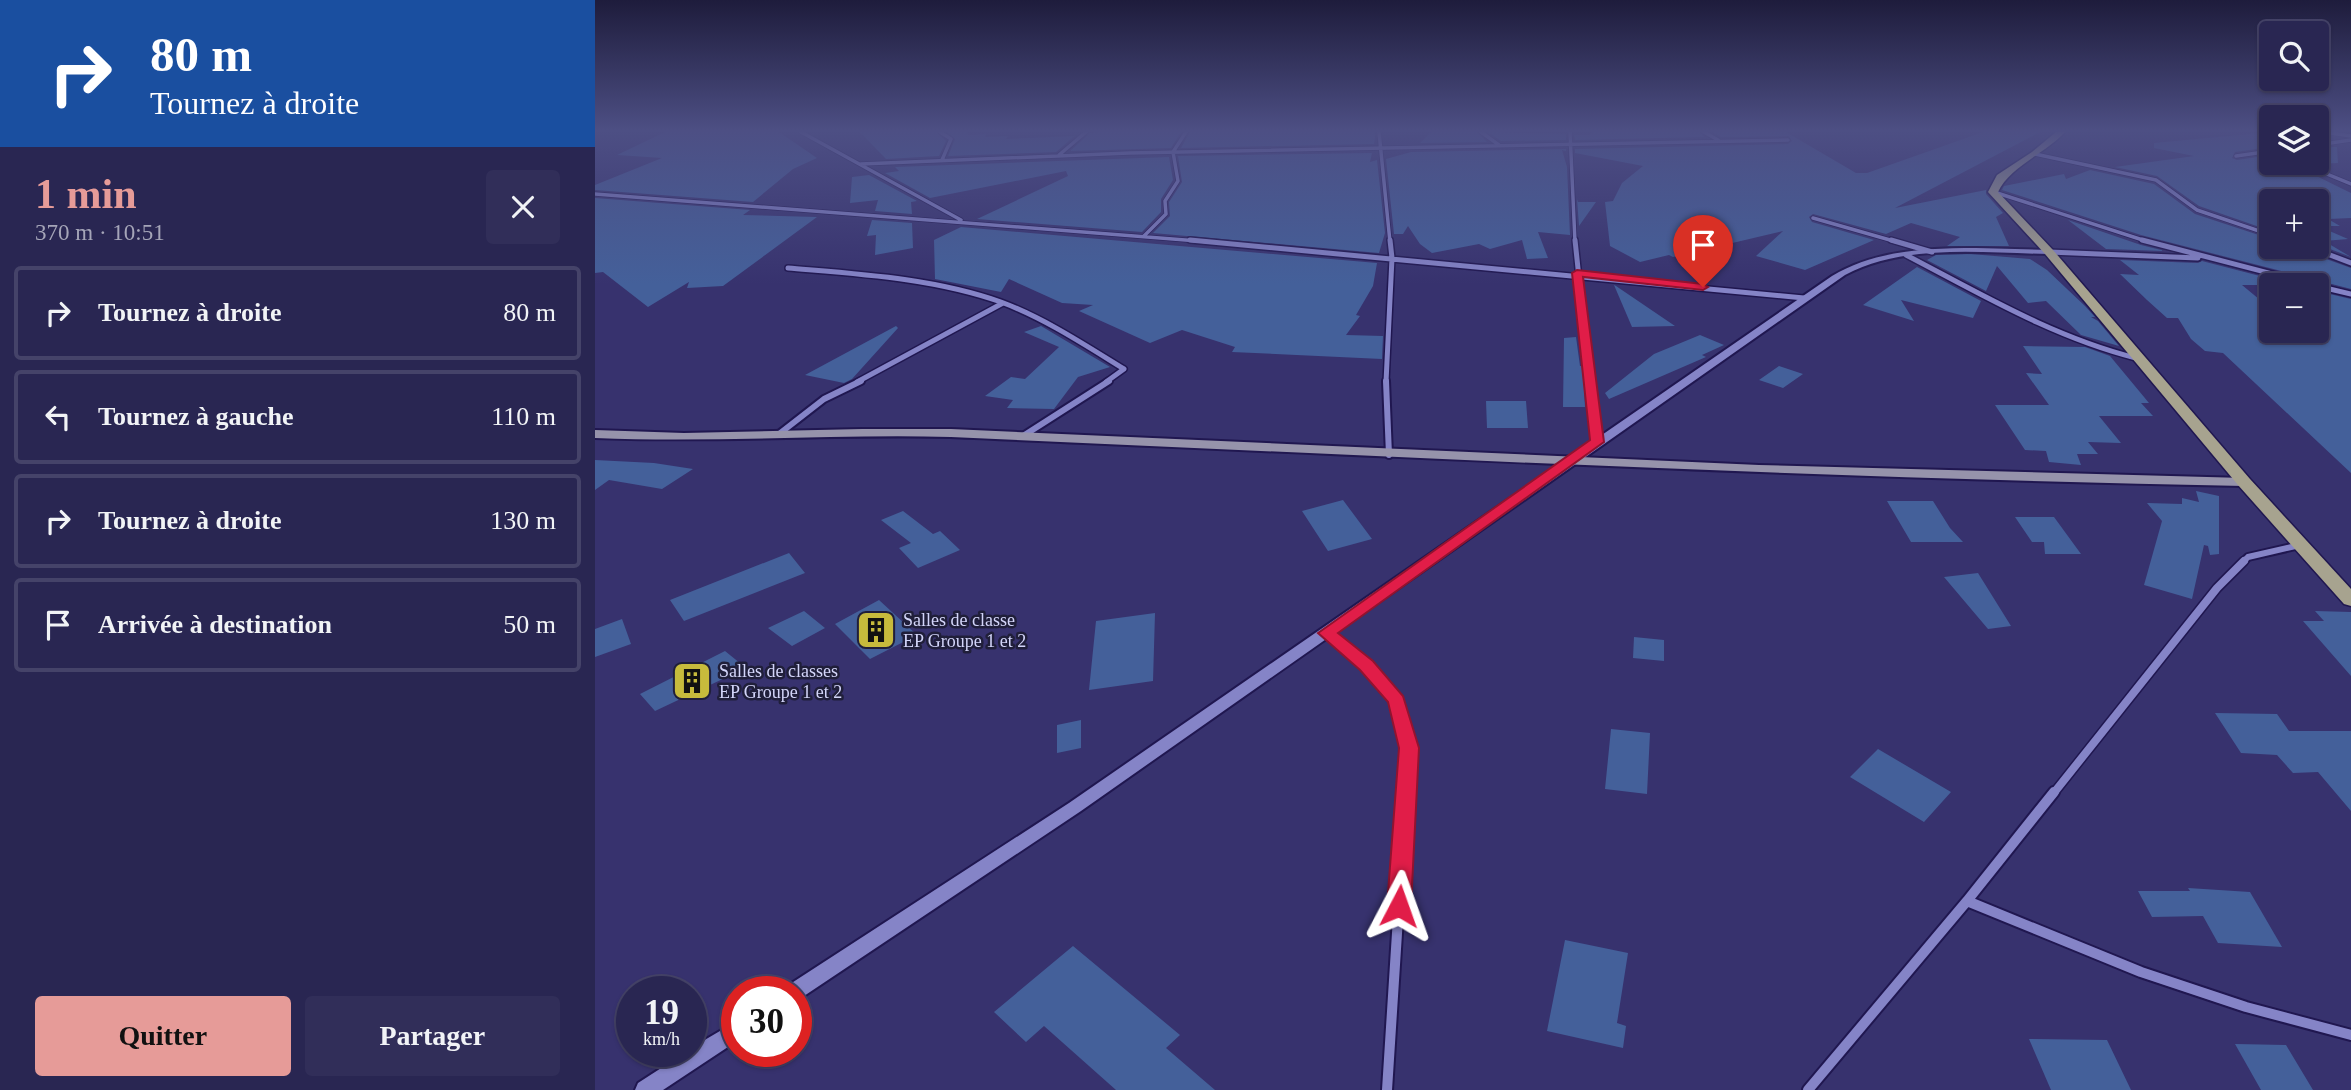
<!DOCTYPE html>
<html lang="fr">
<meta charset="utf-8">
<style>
body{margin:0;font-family:Georgia,serif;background:#312e59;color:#f1f3f6;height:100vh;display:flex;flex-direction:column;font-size:26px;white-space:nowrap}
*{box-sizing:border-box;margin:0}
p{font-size:23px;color:#a5a5b8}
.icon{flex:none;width:38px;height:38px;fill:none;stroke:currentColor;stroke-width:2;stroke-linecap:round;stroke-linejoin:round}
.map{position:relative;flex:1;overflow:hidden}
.sheet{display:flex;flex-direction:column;background:#292652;width:595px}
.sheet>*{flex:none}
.hud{background:#1a4fa0;color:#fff;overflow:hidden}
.fabs{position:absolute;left:1664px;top:21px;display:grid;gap:14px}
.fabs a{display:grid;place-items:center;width:70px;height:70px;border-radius:7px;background:#292652;box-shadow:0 2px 5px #0004,0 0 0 2px #454369;font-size:35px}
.speed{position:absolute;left:21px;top:976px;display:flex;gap:14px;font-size:35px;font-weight:700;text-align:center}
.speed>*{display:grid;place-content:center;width:91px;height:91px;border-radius:50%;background:#292652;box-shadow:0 2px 5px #0004,0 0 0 2px #454369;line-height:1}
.speed small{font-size:18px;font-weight:400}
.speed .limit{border:10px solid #d22;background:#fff;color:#111}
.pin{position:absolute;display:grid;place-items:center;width:60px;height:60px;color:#fff;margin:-72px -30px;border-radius:50% 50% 50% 0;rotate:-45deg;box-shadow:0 0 7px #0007}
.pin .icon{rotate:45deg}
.me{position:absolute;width:77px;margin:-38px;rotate:4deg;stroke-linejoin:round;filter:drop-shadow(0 0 5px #0008)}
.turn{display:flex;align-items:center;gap:24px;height:147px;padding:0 35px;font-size:32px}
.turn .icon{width:91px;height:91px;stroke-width:2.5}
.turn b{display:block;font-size:49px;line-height:60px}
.round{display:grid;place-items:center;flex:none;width:74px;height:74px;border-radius:7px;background:#312e59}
.summary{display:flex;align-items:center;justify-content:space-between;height:119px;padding:0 35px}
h1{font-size:42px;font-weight:600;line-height:52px;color:#e69b98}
.action{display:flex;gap:14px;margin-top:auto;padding:14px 35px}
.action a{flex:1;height:80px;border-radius:7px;background:#e69b98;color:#111;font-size:28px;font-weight:600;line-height:80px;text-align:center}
.action a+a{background:#312e59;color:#f1f3f6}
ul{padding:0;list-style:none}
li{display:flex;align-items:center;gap:21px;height:94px;margin:0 14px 10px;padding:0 21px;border:4px solid #454369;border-radius:7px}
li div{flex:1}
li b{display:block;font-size:26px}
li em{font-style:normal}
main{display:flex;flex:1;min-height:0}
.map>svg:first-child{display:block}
.building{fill:#44609a}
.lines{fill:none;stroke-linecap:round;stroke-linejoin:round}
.minor-far4-casing{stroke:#201750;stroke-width:5}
.minor-far3-casing{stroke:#201750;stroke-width:8}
.minor-far2-casing{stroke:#201750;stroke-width:10}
.minor-far1-casing{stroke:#201750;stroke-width:11}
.minor-casing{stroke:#201750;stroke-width:14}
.tertiary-casing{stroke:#201750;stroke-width:4}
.secondary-casing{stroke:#201750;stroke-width:4}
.primary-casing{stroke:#201750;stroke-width:3}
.minor-far4{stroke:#8584c7;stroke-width:3.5}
.minor-far3{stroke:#8584c7;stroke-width:5}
.minor-far2{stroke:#8584c7;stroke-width:6}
.minor-far1{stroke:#8584c7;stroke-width:8}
.minor{stroke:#8584c7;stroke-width:10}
.tertiary{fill:#8584c7;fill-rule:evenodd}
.secondary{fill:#9693ab;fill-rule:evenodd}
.primary{fill:#a7a38f;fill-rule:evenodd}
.route{fill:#e11d48;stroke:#92132f;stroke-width:2}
.labels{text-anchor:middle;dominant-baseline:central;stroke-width:5;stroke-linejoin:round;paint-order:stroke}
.poi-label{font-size:18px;fill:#d3d5f9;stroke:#201f3a;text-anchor:start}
</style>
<main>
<section class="sheet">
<div class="hud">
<div class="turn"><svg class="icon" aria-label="right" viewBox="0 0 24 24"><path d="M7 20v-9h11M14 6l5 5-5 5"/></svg><div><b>80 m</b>Tournez à droite</div></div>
</div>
<div class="summary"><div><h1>1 min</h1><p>370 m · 10:51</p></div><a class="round"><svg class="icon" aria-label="close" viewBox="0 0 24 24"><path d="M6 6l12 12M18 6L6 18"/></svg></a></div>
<ul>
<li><svg class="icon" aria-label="right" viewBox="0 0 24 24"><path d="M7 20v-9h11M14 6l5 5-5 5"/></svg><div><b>Tournez à droite</b></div><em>80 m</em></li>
<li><svg class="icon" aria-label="left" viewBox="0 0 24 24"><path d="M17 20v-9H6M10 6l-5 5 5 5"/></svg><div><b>Tournez à gauche</b></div><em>110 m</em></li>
<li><svg class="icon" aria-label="right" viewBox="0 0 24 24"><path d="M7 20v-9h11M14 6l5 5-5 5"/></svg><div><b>Tournez à droite</b></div><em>130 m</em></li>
<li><svg class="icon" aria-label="arrive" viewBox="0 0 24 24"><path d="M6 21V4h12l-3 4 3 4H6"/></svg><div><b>Arrivée à destination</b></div><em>50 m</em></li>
</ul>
<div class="action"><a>Quitter</a><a>Partager</a></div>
</section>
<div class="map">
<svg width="1756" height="1090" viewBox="0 0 1756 1090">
<rect width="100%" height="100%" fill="#37326e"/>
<path class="building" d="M70 132H184L222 158 198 169 158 202 0 190V185L67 158 22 155Z
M265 132H341L351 141 344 156 291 159Z
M353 132H372L373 135 391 134 390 137 413 136 411 139 479 136 483 133 461 152 353 156 360 139Z
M505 132H586L576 148 475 151 495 133Z
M595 132H780V138L779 144 586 148Z
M836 132H882L892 142 825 143Z
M893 132 971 134V140L906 141Z
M997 132H1105L1109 137 980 140 979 135H995Z
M1118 132H1191L1261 173H1272L1388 132H1445L1300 208 1391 190V194L1408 213 1401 217 1414 246H1352L1365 237 1316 223 1291 234 1218 214 1214 217 1217 222 1279 240 1210 270 1161 256 1188 231 1078 257 1074 255 1045 262 1015 246 1010 202 1018 201 1027 183 1048 166 980 153V149L1193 144 1197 141 1194 136 1126 137Z
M1676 132V147L1640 152 1637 158 1642 160 1676 155V163H1701L1703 167 1756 193V218L1733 219 1745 226H1723L1753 239 1729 241 1756 257 1722 244V201H1676V231L1604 206 1562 176 1520 167 1599 156 1559 148V143Z
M1738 147H1742L1743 163 1720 164 1716 163H1722V149Z
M971 149V151L967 150 972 167 975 235 943 232 953 258 932 259 927 240 895 249 884 244 837 253 825 244 813 226 808 234H799L791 159 816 152Z
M777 153 775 162 782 160 790 233 784 253 558 233 575 216 574 202 587 182 583 156Z
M574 157 578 180 566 199V212L547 232 382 219 473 176 471 171 335 198 290 173 304 171 300 167Z
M1495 170 1559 184 1600 214 1676 239V247H1709L1712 252 1756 268V289L1546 235 1407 190 1409 186 1469 174 1471 179Z
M274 175 322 201 316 202 317 214 280 211 283 200 255 203 257 177Z
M0 198 155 210 148 215 222 217 128 286 92 288 94 282 53 307 8 272 0 273Z
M982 199 983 202H1001L984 226Z
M277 220 317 223 318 248 280 255 281 235 272 236Z
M1473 220 1546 245 1570 251 1511 249Z
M366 227 782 263 778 286 761 315 765 316 751 335 788 336 787 359 637 352 640 347 587 330 555 343 484 311 498 305 467 303 414 279 406 292 340 279 339 240Z
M1376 254 1435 259 1452 270 1490 306 1500 317H1496L1503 321 1524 346 1486 335 1451 301 1433 303 1402 266 1391 291 1332 260 1341 255Z
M1525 260 1603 263 1607 261 1700 285H1647L1676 309V331H1704L1722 345V291L1756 299V473L1628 353 1610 351 1596 339 1583 318H1572L1552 300 1525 274 1544 275Z
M1322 267 1386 301 1378 318 1306 300 1319 321 1268 305Z
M1019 285 1021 286 1080 326 1037 327Z
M301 326 303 328 257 379 249 383 210 375Z
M446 326 515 367 483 377 459 409 412 408 418 400 390 396 416 377 430 379 464 347 429 332Z
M1105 335 1129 345 1107 355 1111 357 1014 399 1010 393 1059 354Z
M981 337 985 366H988L990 407H968L969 338Z
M1428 346 1490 347 1515 356 1554 403H1546L1558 416H1504L1526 443 1493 442 1503 454H1482L1486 465 1454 462 1451 451 1430 450 1400 405H1454L1431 373 1447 374Z
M1184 366 1208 374 1188 388 1164 380Z
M891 401H931L933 428H892Z
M0 460 59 463 98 469 67 489 14 480 0 490Z
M1601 491 1624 496V554L1615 555 1613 546 1609 545 1597 599 1549 585 1567 521 1552 503 1587 504V498L1604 502Z
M748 500 777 539 733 551 707 511Z
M1292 501H1338L1355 528 1368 542H1316Z
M308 511 338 534 345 531 365 550 323 568 304 548 316 543 286 520Z
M1420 517H1459L1486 554H1450L1449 542H1437Z
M194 553 210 573 89 621 75 600Z
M1383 573 1416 626 1393 629 1349 577Z
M284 600 322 635 275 659 240 624Z
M209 611 230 628 197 646 173 628Z
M1720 611 1756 612V676L1708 621H1729Z
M560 613 558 681 494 690 501 621Z
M27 619 36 644 0 657V629Z
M1039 637 1069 640V661L1038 658Z
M130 651 151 668 60 711 45 694Z
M1620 713 1682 714 1694 731H1756V811L1723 772 1698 773 1682 755 1646 753Z
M486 720V748L462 753V725Z
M1016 729 1055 733 1052 794 1010 789Z
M1283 749 1356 792 1329 822 1255 777Z
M1593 888 1655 892 1687 947 1623 943 1608 916 1557 917 1543 891H1595Z
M970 940 1033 953 1022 1023 1031 1026 1028 1048 952 1031Z
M478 946 585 1035 571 1048 620 1090H521L449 1026 431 1042 399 1012Z
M1434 1039 1512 1040 1536 1090H1456Z
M1640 1044 1691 1045 1718 1090H1666Z"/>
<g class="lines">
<g class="minor-far4-casing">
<path id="minor-far4" d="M206 132 366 220
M345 132 356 139 347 160
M784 132 795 242
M886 132 904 145
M975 132 980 242
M1109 132 1123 140
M1729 132 1756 136
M1722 145 1756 140
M1440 154 1561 180 1602 210 1676 235
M464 155 491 132
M1641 156 1676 151
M1705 163 1756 184
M266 164 534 153 1193 140
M1399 192 1554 242
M0 194 616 242
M1218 218 1302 242
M549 236 571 214 570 201 583 181 578 152 591 132"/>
</g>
<g class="minor-far3-casing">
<path id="minor-far3" d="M595 240 1209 298
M980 240 995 382
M1296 240 1337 252
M1547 240 1720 285
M1714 247 1756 263
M1454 252 1603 258
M1311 255C1386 294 1458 337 1541 358
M193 268C264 274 338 278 406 302 449 318 490 345 529 369L511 382
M1722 286 1756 294
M262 382 408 303
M791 382 797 258 795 240"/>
</g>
<g class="minor-far2-casing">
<path id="minor-far2" d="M791 381 794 455
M995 381 1002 442
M184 434 229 399 266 381
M428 436 514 381
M1647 563 1653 557 1705 545"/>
</g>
<g class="minor-far1-casing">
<path id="minor-far1" d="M731 633C751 649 792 679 802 701 815 731 813 763 811 794
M1458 794 1622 588 1649 561"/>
</g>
<g class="minor-casing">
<path id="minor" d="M1372 901 1546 972 1651 1007 1756 1035
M792 1090 811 792
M1213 1090 1372 901 1459 792"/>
</g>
<g class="tertiary-casing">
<path id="tertiary" d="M1381 248 1454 250 1458 252 1454 254C1388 253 1310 243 1250 275L486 811 206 998 201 1000V992H190L192 986 474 803 1237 276C1280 250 1333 248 1381 248Z
M142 1021V1041L68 1090H40L43 1083 91 1052H96V1048Z"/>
</g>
<g class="secondary-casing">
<path id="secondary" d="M267 429H356L1164 465 1649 478 1655 482 1649 486C1218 478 787 456 356 437 237 434 119 443 0 438V430L89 433Z"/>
</g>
<g class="primary-casing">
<path id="primary" d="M1461 132H1470C1451 153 1414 167 1403 192L1458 250 1655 479 1756 589V606L1749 604 1643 485 1450 254 1393 192 1402 175 1437 152Z"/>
</g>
<use href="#minor-far4" class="minor-far4"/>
<use href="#minor-far3" class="minor-far3"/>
<use href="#minor-far2" class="minor-far2"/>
<use href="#minor-far1" class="minor-far1"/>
<use href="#minor" class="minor"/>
<use href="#tertiary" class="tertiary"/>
<use href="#secondary" class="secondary"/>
<use href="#primary" class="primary"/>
</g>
<linearGradient id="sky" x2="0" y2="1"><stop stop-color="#1e1c3c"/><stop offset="0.46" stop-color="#4d4f84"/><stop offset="1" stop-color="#4d4f84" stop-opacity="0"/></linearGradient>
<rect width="1756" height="284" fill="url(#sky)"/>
<path class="route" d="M982 270 1108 284 1113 287 1108 290 988 277 1009 442 743 633 778 661 808 696 824 748 816 906 812 913 804 916 796 913 792 906 804 748 793 702 765 670 723 633 995 440 977 273Z"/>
<defs>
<g id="building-square" transform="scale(2.0125)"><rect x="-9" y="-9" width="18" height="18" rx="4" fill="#c7bb3c" stroke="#201f3a"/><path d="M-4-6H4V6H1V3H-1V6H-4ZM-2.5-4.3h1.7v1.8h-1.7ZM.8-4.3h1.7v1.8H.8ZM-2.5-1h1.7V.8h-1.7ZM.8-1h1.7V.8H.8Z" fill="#111"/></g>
</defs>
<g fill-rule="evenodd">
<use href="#building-square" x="281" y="630"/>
<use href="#building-square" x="97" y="681"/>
</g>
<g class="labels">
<g class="poi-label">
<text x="308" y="620">Salles de classe<tspan x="308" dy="21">EP Groupe 1 et 2</tspan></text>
<text x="124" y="671">Salles de classes<tspan x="124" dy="21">EP Groupe 1 et 2</tspan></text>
</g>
</g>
</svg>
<div class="fabs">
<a><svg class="icon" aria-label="search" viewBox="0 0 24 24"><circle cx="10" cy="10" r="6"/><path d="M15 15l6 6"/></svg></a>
<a><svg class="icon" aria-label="layers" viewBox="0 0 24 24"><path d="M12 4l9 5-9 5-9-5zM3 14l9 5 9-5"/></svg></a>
<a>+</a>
<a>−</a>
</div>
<div class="speed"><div>19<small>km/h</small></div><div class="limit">30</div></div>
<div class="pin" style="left:1108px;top:287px;background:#d93025"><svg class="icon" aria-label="arrive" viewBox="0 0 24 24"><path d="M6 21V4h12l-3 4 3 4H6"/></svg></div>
<svg class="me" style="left:804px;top:906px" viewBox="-20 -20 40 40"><path d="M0-17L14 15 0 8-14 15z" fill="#e11d48" stroke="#fff" stroke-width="4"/></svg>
</div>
</main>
